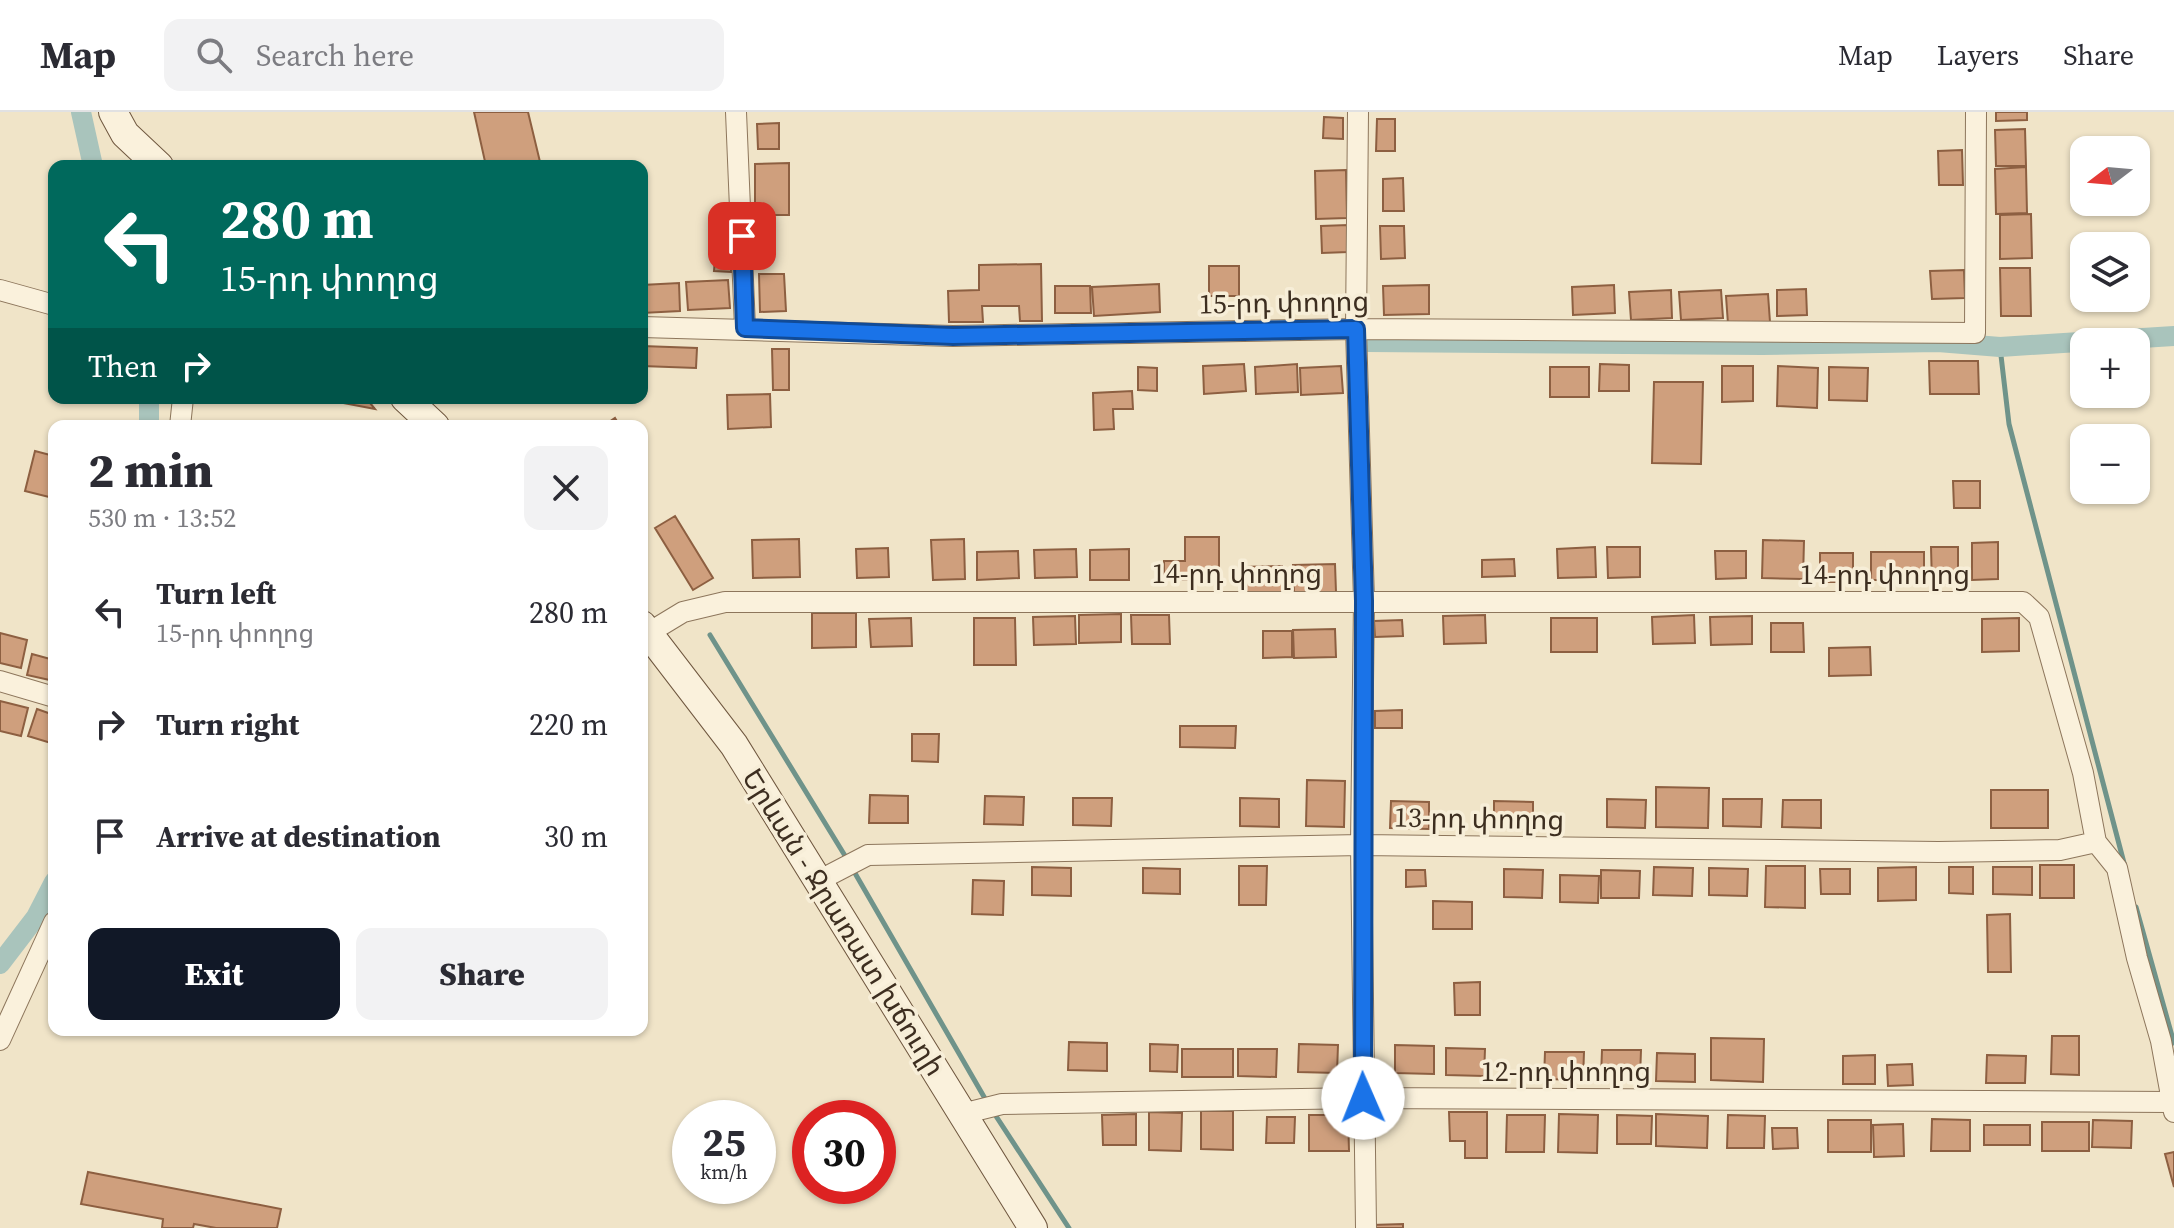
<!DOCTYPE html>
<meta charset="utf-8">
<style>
body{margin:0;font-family:"Source Serif 4","Noto Sans Armenian",serif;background:#f2f2f3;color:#2b2b33;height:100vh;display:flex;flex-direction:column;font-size:30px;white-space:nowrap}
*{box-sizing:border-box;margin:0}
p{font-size:26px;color:#7c7c81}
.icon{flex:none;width:44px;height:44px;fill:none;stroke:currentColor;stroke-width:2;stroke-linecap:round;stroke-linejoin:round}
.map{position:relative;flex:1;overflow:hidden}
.sheet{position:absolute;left:48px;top:308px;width:600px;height:616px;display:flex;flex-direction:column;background:#fff;border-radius:16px;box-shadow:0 2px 6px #0004}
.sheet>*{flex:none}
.top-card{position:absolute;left:48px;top:48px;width:600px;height:244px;border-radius:16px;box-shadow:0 2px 6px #0004;background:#00695c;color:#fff;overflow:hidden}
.needle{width:52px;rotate:254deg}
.fabs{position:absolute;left:2070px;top:24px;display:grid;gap:16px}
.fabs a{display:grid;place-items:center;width:80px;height:80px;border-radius:16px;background:#fff;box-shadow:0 2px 6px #0004;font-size:40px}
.speed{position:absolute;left:672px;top:988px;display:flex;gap:16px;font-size:40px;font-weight:700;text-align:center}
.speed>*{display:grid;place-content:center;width:104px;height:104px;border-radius:50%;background:#fff;box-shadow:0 2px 6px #0004;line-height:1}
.speed small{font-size:20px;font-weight:400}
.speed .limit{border:12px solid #d22;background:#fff;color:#111}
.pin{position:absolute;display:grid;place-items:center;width:68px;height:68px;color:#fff;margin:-34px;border-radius:16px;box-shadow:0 4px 12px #0006}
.me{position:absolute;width:88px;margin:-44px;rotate:359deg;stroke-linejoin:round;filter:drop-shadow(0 0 6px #0008)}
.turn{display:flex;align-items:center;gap:28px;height:168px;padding:0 40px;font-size:36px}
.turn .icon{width:104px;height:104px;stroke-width:2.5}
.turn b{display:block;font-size:56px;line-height:68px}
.then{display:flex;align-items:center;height:76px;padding:0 40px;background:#0003;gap:16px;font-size:30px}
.round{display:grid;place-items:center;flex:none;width:84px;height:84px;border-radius:16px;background:#f2f2f3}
.head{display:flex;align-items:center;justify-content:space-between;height:136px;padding:0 40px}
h1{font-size:48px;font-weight:800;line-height:60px}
.button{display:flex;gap:16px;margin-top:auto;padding:16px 40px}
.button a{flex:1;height:92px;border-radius:16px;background:#111827;color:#fff;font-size:32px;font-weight:800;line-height:92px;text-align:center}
.button a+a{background:#f2f2f3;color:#2b2b33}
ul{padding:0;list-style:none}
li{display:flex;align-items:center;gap:24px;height:112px;padding:0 40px}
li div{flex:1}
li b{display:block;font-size:30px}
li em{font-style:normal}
header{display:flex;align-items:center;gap:48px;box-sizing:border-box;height:112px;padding:0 40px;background:#fff;border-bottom:2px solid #e1e1e2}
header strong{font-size:38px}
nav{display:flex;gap:44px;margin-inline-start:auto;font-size:28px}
.search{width:560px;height:72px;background:#f2f2f3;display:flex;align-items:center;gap:20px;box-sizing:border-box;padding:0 28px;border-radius:16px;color:#7c7c81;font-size:30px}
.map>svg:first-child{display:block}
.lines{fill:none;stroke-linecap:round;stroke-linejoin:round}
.stream{stroke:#6f938a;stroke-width:5}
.canal{stroke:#a9c4bc;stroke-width:20}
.building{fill:#cf9f7d;stroke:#8d5f41;stroke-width:2}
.street-casing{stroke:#8d765c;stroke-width:22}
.secondary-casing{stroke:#6f573f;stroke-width:30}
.street{stroke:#faf1dc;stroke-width:20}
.secondary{stroke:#faf1dc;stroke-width:28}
.route-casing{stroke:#114b97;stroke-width:20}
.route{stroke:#1a73e8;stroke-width:14}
.labels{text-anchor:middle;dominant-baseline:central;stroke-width:7;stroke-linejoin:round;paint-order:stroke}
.street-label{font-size:28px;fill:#3d2e20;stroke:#f7eed8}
</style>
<header>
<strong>Map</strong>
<div class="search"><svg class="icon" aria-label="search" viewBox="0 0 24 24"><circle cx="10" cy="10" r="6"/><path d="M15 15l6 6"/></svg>Search here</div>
<nav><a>Map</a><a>Layers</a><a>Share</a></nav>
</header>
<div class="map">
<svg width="2174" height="1116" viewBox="0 0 2174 1116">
<rect width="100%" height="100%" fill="#f0e4c8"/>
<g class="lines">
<path class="stream" d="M2000 235 2009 312 2124 751
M710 523 847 747
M852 756 987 990
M2136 795 2174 931
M992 998 1069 1116"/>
<path class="canal" d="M81 0 93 54
M1368 230 1762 233 1938 230 2000 235 2174 224
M149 286V314
M0 852 36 805 54 770"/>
</g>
<path class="building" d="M474 0H528L541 54H486Z
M1996 0H2027V8L1996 9Z
M1324 5 1343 6V27L1323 26Z
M1377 7H1395V39H1376Z
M779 11V37H758L757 12Z
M2025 17 2026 54H1996L1995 18Z
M1962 38 1963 73H1939L1938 39Z
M789 51V103H755V52Z
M2026 55 2027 101 1996 102 1995 57Z
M1346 58 1347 106 1316 107 1315 59Z
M1403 66 1404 99H1383V67Z
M2031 102 2032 146 2000 147V103Z
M1348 113V140L1322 141 1321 114Z
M1380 114H1404L1405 146 1381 147Z
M716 135 732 136 731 160 714 159Z
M1041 152 1042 209H1020L1019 194H982L983 210H949L948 179 979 178V153Z
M1209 154H1239V184H1209Z
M2000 156H2030L2031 204H2001Z
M1964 158 1965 186 1932 187 1930 159Z
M759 162H784L786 199 760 200Z
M728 168 730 196 688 198 686 170Z
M679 171 680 199 642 201V173Z
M1159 172 1160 200 1094 204 1092 175Z
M1429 173V202L1384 203 1383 174Z
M1614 173 1615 201 1573 203 1572 175Z
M1055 174H1090L1091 201H1055Z
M1806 177 1807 203 1777 204V178Z
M1671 178 1672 206 1631 208 1629 180Z
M1721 178 1723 206 1681 208 1679 180Z
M1768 182 1770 210 1728 212 1726 184Z
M642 234 697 236 696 256 642 254Z
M772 237H789V278H773Z
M1929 249H1978L1979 282H1930Z
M1244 252 1246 279 1204 282 1203 254Z
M1297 252 1298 280 1256 282 1255 255Z
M1600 252 1629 253V279H1599Z
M1341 254 1343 281 1301 283 1300 256Z
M1722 254H1753V289L1722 290Z
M1778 254 1818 256 1817 296 1777 294Z
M1138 255 1157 256V279L1138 278Z
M1550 255H1589V285H1550Z
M1829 255 1868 256 1867 289 1829 288Z
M1654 270H1703L1701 352 1652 351Z
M1132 279 1133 297H1113L1114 317 1094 318 1093 281Z
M770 282 771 315 728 317 727 283Z
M317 286H366L375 297Z
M615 306 620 314H603Z
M35 339 54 344 53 386 25 379Z
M1953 369H1980V396H1954Z
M675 404 713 466 693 478 655 416Z
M1185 425H1219V467L1164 468V449H1185Z
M799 427 800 465 753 466 752 428Z
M964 427 965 467 933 468 931 428Z
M1763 428 1804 429 1803 467 1762 466Z
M1998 430V467L1972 468V431Z
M1595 435 1596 465 1558 466 1557 437Z
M1607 435H1640V465L1608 466Z
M1931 435H1958V471L1932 472Z
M888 436 889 465 857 466 856 437Z
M1076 437 1077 465 1035 466 1034 438Z
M1129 437V468H1090V438Z
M1018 439 1019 466 977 468V440Z
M1715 439H1746V466L1716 467Z
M1871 440H1924V468H1871Z
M1820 441H1853V470H1820Z
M1514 447 1515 464 1482 465V448Z
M1335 452 1336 480 1294 481 1293 453Z
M1282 454 1283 481 1241 483 1240 455Z
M812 501H856V535L812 536Z
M1121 502V530L1079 531V503Z
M1131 503H1169L1170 532H1132Z
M1485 503 1486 531 1444 532 1443 504Z
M1694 503 1695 531 1653 532 1652 505Z
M1075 504 1076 532 1034 533 1033 505Z
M1752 504V532L1711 533 1710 505Z
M911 506 912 534 871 535 869 507Z
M974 506H1015L1016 553H974Z
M1551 506H1597V540H1551Z
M2019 506V539L1982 540V507Z
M1402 508 1403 524 1375 525 1374 509Z
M1771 511H1803L1804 540H1771Z
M1335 517 1336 545 1294 546 1293 518Z
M1263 519H1292V545L1263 546Z
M0 521 27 528 21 556 0 551Z
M1870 535 1871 563 1829 564V536Z
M32 542 54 548V569L27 563Z
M0 589 28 596 21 624 0 619Z
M37 597 54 603V632L28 624Z
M1402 598V616H1375V599Z
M1180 614H1236L1235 636 1180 635Z
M912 622H939L938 650 912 649Z
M1307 668 1345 669 1344 715 1306 714Z
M1656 675 1709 676 1708 716 1656 715Z
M1991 678H2048V716H1991Z
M870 683 908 684V711H869Z
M985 684 1024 685 1023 713 984 712Z
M1073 686H1112L1111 714 1073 713Z
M1240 686 1279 687V715L1240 714Z
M1607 687 1646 688 1645 716 1607 715Z
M1723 687H1762L1761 715 1723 714Z
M1783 688H1821V716L1782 715Z
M1391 689 1429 690V717L1390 716Z
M1494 689 1533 690V717L1494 716Z
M2040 753H2074V786H2040Z
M1239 754H1267L1266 793H1239Z
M1766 754H1805V796L1765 795Z
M1032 755 1071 756V784L1032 783Z
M1654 755 1693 756 1692 784 1653 783Z
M1916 755V788L1878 789V756Z
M1949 755H1973V782L1949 781Z
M1993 755H2032V783L1993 782Z
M1143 756 1180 757V782L1143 781Z
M1709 756 1748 757 1747 784 1709 783Z
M1504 757 1543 758 1542 786 1504 785Z
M1820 757H1850V782H1821Z
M1406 758H1425L1426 774 1406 775Z
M1601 758 1640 759 1639 786H1601Z
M1560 763 1599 764 1598 791 1560 790Z
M973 768 1004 769 1003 803 972 802Z
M1433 789 1472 790V817H1433Z
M2010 802 2011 860H1988L1987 803Z
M1480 870V903H1455L1454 871Z
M2052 924H2079V963L2051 962Z
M1711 926 1764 927 1763 970 1711 968Z
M1069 930 1107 931V959L1068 958Z
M1150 932 1178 933 1177 960 1150 959Z
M1299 932 1338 933 1337 961 1298 960Z
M1395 933 1434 934V962L1395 961Z
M1446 936 1485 937 1484 964 1446 963Z
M1182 937H1233V965H1182Z
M1238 937H1277L1276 965 1238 964Z
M1602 938H1641L1640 966 1601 965Z
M1545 940H1584L1583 968 1544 967Z
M1657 941 1695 942V970L1656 969Z
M1875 943V972H1843V944Z
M1987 943 2026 944 2025 971H1986Z
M1912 952 1913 973 1888 974 1887 953Z
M1201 999H1233V1038L1201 1037Z
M1149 1000 1182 1001 1181 1039 1149 1038Z
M1449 1000H1487V1046H1465V1029H1450Z
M1136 1002V1033H1103L1102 1003Z
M1559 1002 1598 1003 1597 1041 1558 1040Z
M1656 1002 1708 1004 1707 1036 1656 1034Z
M1309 1003H1348L1349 1039H1309Z
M1507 1003H1545L1544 1040H1506Z
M1617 1003 1652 1004 1651 1032H1617Z
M1728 1003 1765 1004 1764 1036H1727Z
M1267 1005H1295L1294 1031H1266Z
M1932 1007 1970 1008V1039H1931Z
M1828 1008H1871V1040H1828Z
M2093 1008 2132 1009 2131 1036 2092 1035Z
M2042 1010H2089V1039H2042Z
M1903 1012 1904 1044 1874 1045 1873 1013Z
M1984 1013H2030V1033H1984Z
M1772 1016H1797L1798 1036 1773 1037Z
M2174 1040V1075L2165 1042Z
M88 1060 281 1097 277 1116H216L194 1112 193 1116H162L163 1107 81 1092Z
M1403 1112V1116H1371V1113Z"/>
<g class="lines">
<g class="street-casing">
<path id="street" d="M736 0 745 216
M1358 0 1356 217 1364 489 1361 733 1366 1116
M0 178 54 193
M642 215 953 224 1356 217 1975 221 1976 0
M180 314 183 286
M650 520 683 500 725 490H2023L2039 505 2083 661 2096 730 2117 756 2137 846 2161 929 2174 1000
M0 569 54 585
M818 769 868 743 1361 733 1938 740 2060 738 2096 730
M0 928 54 810
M962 1002 1002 992 1363 986 2171 990"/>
</g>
<g class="secondary-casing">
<path id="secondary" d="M113 0 125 22 159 54
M405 286 435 314
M642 513 734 633 1033 1116"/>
</g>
<use href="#street" class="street"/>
<use href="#secondary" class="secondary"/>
</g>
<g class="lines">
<g class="route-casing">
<path id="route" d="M742 124 745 216 953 224 1356 217 1364 489 1363 986"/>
</g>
<use href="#route" class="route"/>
</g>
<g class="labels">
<g class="street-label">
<text transform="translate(1284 190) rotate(-1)">15-րդ փողոց</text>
<text x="1237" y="461">14-րդ փողոց</text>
<text x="1885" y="462">14-րդ փողոց</text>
<text transform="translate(1479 706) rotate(1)">13-րդ փողոց</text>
<text transform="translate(844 810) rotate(58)">Երևան - Ջրառատ խճուղի</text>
<text x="1566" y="959">12-րդ փողոց</text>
</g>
</g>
</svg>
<div class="fabs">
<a><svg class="needle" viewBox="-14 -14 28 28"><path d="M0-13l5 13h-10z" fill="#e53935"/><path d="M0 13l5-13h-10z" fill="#7c7c81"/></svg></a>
<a><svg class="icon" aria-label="layers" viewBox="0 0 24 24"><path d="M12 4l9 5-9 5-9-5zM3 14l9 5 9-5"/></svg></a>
<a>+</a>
<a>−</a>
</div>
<div class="speed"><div>25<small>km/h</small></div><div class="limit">30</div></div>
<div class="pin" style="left:742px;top:124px;background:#d93025"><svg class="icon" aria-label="arrive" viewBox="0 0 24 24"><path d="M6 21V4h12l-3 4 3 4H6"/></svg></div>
<svg class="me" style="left:1363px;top:986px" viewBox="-20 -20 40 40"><circle r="19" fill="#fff"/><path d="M0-13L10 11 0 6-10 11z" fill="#1a73e8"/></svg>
<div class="top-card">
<div class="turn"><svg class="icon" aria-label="left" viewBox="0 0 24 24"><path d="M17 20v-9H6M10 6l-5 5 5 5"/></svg><div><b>280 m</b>15-րդ փողոց</div></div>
<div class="then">Then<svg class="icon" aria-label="right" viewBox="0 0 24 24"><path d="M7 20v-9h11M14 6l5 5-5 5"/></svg></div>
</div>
<section class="sheet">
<div class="head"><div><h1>2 min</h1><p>530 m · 13:52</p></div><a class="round"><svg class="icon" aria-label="close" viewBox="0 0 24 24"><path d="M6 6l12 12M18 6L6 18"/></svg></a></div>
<ul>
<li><svg class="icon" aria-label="left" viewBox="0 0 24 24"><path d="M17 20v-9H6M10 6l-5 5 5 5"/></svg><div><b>Turn left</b><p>15-րդ փողոց</p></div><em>280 m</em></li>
<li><svg class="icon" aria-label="right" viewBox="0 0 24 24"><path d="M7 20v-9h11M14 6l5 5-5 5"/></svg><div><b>Turn right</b></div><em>220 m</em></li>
<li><svg class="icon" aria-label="arrive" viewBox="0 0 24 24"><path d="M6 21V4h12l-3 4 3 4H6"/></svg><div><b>Arrive at destination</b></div><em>30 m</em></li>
</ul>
<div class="button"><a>Exit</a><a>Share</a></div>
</section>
</div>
